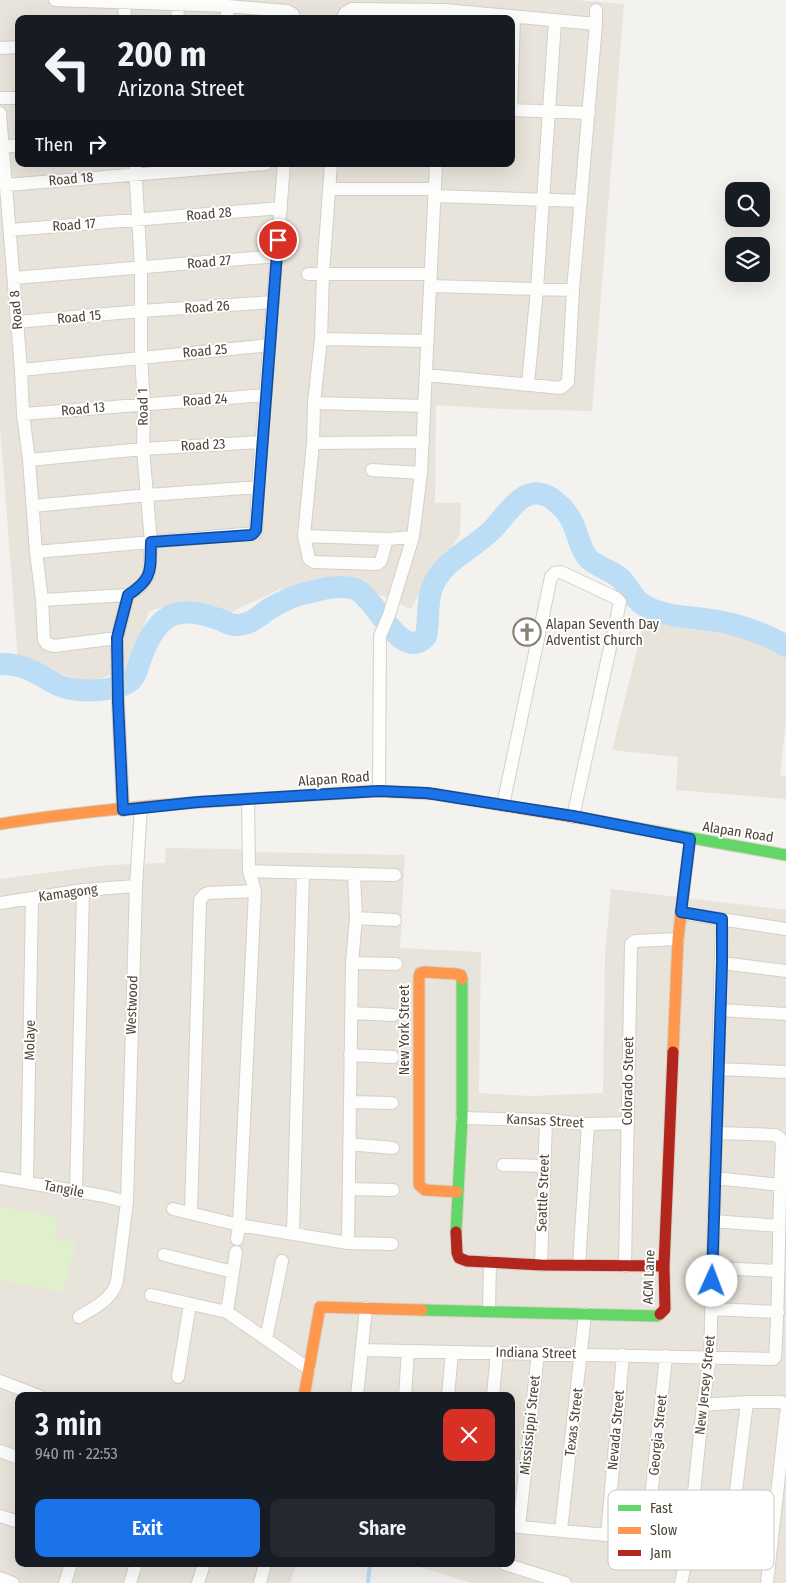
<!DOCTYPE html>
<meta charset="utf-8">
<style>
body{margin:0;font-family:"Fira Sans Condensed",sans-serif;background:#242831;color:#f1f3f6;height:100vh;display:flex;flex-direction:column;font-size:19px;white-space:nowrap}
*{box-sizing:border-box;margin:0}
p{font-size:16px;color:#9ea1a6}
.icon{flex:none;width:28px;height:28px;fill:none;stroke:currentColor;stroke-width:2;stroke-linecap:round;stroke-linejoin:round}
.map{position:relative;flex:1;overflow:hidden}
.details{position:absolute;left:15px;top:1392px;width:500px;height:175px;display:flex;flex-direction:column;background:#171b24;border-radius:10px;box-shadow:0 5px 20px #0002}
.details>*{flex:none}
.top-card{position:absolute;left:15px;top:15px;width:500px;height:152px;border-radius:10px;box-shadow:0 5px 20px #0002;background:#171b24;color:#f1f3f6;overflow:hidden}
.fabs{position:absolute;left:725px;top:182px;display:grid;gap:10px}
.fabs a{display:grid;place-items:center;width:45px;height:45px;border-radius:10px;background:#171b24;box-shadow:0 5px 20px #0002;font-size:25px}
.pin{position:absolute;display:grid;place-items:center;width:42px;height:42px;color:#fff;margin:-21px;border:2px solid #fff;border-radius:50%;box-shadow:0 1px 5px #0007}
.me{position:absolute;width:55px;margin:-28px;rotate:2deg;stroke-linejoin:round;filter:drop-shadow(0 0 4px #0008)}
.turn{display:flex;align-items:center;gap:18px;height:105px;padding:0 20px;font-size:22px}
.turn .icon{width:65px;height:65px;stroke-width:2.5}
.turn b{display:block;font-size:35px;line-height:42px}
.then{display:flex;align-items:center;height:48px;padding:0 20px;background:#0003;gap:10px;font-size:19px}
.round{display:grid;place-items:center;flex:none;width:52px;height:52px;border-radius:10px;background:#242831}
.head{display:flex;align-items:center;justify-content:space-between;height:85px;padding:0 20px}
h1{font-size:30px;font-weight:600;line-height:38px}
.primary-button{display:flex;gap:10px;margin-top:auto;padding:10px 20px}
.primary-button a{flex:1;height:58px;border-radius:10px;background:#1a73e8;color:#fff;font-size:20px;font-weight:600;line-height:58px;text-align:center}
.primary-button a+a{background:#242831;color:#f1f3f6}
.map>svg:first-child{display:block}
.residential{fill:#e8e4db;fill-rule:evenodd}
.green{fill:#e1f0cc}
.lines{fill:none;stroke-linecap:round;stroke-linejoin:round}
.stream{stroke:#bbddf6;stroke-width:4}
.river{stroke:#bbddf6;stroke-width:22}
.street-casing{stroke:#d2d0cb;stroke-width:14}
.fast-casing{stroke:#d4d0c4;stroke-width:13}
.slow-casing{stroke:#d4d0c4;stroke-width:13}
.jam-casing{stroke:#d4d0c4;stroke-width:13}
.street{stroke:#fdfdfc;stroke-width:12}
.fast{stroke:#63d668;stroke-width:11}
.slow{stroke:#ff974d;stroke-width:11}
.jam{stroke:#b3261e;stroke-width:11}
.route-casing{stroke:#114b97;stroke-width:12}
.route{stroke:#1a73e8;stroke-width:9}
.labels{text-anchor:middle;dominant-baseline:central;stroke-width:4;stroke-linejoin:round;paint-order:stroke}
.street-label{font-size:14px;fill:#4c4437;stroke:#fff}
.poi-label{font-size:14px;fill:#4c4437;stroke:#fff;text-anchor:start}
.key{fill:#fff;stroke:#c9c7c3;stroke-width:1}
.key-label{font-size:14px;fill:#4c4437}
</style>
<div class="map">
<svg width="786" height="1583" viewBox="0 0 786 1583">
<rect width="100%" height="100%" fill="#f4f2ee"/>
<path class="residential" d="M0 0H576L624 4 592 411 502 409 436 405 435 503H461L460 534 448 554 423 587 411 609 360 586 326 581 280 589 225 615 178 603 149 611 131 666 90 683 18 660 0 425ZM19 19H511V164H19Z
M646 614 729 626 780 649 786 654V720L780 775 786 776V799L676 790 678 757 612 750Z
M166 848 238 849 254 852 405 855 400 948 481 952 479 1093 531 1096 603 1093 605 955 611 889 786 910V1583H472L409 1564H511V1396H19V1564H296L290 1583H0V879L106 865 165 863Z"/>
<path class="green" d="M0 1207 57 1217 55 1239 76 1243 63 1292 0 1280Z"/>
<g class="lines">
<path class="stream" d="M368 1583 370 1564"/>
<path class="river" d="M0 664C21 663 35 672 52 682 67 691 91 692 108 689 114 688 124 686 129 682 138 675 138 664 142 655 147 642 155 626 167 618 180 609 200 613 215 618 224 620 229 626 239 625 251 624 259 616 269 609 279 603 294 595 307 593 322 589 339 584 355 589 375 596 402 665 426 636 429 621 427 605 431 591 440 561 472 550 492 530 508 514 524 481 551 498 559 504 567 511 571 520 578 532 579 548 588 558 597 568 610 569 620 578 628 585 632 597 642 604 665 619 696 616 723 622 743 626 768 635 786 646"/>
<g class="street-casing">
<path id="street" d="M55 0 227 6 287 11 293 14 294 19
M124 2 125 19
M177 4 178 19
M227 19V6
M342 19 346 12 352 9 444 10 596 24V10
M0 48 19 47
M0 98H19
M511 110 514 17
M511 110 589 113
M0 113 21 370 23 414 29 460 36 552 42 600 44 640 47 644 54 646 117 638
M3 147 19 145
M331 164 323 273 321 339 314 403 313 443 304 536 387 539 413 537
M6 185 266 164
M329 189H435
M434 196 581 201
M10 230 281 208
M308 274H431
M14 278 277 256
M430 286 573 290
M17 322 141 311 273 302
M321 339 427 341
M21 370 270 345
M426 375 561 388 568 382 573 290 596 24
M528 384 537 289 555 21
M314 403 424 406
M23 414 266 395
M313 443 423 442
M29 460 143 449 262 442
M372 470 421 473
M33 506 148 495 258 487
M304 536 309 559 314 562 377 564 381 561 387 539
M36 552 255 533 256 530 258 487 284 164
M42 600 128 595
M379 791 380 636 389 615 413 537 421 473 436 164
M503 805 551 577 555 573 561 572 616 598 620 602 573 817
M123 810 118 701 117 638 128 595 141 586 149 575 151 542 143 449 144 404 141 357V268L135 164
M249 871 395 875
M0 903 83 890 136 886
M681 913 786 929
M356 918 395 920
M352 963 396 964
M722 963 786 971
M720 1010 786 1014
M352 1013 393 1015
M350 1055 393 1057
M718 1069 786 1072
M350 1102 392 1103
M462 1118 546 1120 588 1124 628 1123
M349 1144 393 1148
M503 1165 544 1166
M0 1178 104 1196 127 1202
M715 1178 780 1185
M27 1182 32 898
M349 1189 393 1190
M76 1192 83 890
M173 1209 239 1225 348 1243 352 963 356 918 354 874
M191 1213 200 900 204 895 208 893 255 891
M713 1221 779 1226
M293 1234 303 873
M237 1239 239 1225 255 891 249 871 248 799
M348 1243 392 1244
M164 1255 233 1272
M541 1265 546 1120
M579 1265 588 1124
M625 1266 631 944 635 941 678 939
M712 1268 778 1271
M151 1295 227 1312 309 1369
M711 1309 778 1312
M489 1311 490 1262
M227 1312 236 1252
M79 1317C95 1307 112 1300 117 1281L127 1202 136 886 141 808
M266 1339 282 1261
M362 1350 773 1359 775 1357C780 1285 778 1214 782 1143L780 1138 775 1135 717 1133
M178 1377 190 1304
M0 1381 39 1396
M357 1396 366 1308
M405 1396 408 1351
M448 1396 452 1352
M493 1396 497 1352
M703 1405 747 1402H781L785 1404 786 1407
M0 1451 19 1458
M0 1516 19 1522
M511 1525 519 1527 607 1535 646 1545 728 1555 769 1564
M519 1527 538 1353
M561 1530 585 1314
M607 1535 623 1355
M646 1545 666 1356
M728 1555 747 1402
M505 1564 565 1583
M0 1578 13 1583
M65 1583 71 1564
M130 1583 136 1564
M198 1583 204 1564
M260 1583 265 1564
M681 1583 688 1551 703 1405 710 1358 722 919
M767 1583 786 1414"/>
</g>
<g class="fast-casing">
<path id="fast" d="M581 818 786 855
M456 1232 462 1118V979
M422 1310 657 1316 660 1314"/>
</g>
<g class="slow-casing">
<path id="slow" d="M0 824C125 804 252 799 378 791
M673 1052 678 939 690 839
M457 1192 425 1190 419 1185V977L420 973 424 972 457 974 461 975 462 979
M304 1396 320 1307 422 1310"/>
</g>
<g class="jam-casing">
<path id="jam" d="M378 791 434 794 581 818
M456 1232 457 1253 459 1258 467 1261 541 1265 664 1266
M660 1314 665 1309 664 1266 673 1052"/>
</g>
<use href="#street" class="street"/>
<use href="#fast" class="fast"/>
<use href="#slow" class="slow"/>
<use href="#jam" class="jam"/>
</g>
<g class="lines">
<g class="route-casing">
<path id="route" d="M278 240 256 530 254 533 251 535 151 542C150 570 154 578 128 595L117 638 118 701 123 810 198 802 379 791 427 793 573 816 690 839 681 912 722 919V963L712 1281"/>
</g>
<use href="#route" class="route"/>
</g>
<defs>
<g id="church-ring" transform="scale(1.4375)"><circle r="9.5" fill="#fff" stroke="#878177" stroke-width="1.5"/><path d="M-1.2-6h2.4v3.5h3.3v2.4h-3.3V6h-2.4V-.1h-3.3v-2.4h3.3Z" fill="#878177"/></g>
</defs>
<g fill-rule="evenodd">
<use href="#church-ring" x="527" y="632"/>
</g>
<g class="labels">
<g class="street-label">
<text transform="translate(71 179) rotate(-5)">Road 18</text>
<text transform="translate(209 214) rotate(-5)">Road 28</text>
<text transform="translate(74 225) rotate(-4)">Road 17</text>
<text transform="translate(209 262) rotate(-5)">Road 27</text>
<text transform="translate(207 307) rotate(-4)">Road 26</text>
<text transform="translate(16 310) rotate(-95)">Road 8</text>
<text transform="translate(79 317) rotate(-5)">Road 15</text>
<text transform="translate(205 351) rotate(-5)">Road 25</text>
<text transform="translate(205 400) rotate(-4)">Road 24</text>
<text transform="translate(143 407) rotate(-91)">Road 1</text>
<text transform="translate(83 409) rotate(-5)">Road 13</text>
<text transform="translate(203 445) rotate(-3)">Road 23</text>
<text transform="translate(334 779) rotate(-4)">Alapan Road</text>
<text transform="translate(738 832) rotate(9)">Alapan Road</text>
<text transform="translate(68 893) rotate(-8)">Kamagong</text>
<text transform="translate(132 1005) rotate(-88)">Westwood</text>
<text transform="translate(404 1030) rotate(-90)">New York Street</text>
<text transform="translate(30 1040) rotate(-89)">Molaye</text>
<text transform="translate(628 1081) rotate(-89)">Colorado Street</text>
<text transform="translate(545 1121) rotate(3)">Kansas Street</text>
<text transform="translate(64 1189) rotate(11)">Tangile</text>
<text transform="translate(543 1193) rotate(-88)">Seattle Street</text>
<text transform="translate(649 1277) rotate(-88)">ACM Lane</text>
<text transform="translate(536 1353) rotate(1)">Indiana Street</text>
<text transform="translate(705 1385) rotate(-84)">New Jersey Street</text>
<text transform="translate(574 1422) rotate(-83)">Texas Street</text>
<text transform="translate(530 1425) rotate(-84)">Mississippi Street</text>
<text transform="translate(616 1430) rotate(-85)">Nevada Street</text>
<text transform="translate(658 1435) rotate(-84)">Georgia Street</text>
</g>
<g class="poi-label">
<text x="546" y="624">Alapan Seventh Day<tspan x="546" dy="16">Adventist Church</tspan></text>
</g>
</g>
<rect x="608" y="1490" width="166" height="80" rx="8" class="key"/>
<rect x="618" y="1505" width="23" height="6" fill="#63d668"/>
<rect x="618" y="1527" width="23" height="7" fill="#ff974d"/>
<rect x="618" y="1550" width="23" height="6" fill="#b3261e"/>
<g class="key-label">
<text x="650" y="1513">Fast</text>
<text x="650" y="1535">Slow</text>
<text x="650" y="1558">Jam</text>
</g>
</svg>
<div class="fabs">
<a><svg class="icon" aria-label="search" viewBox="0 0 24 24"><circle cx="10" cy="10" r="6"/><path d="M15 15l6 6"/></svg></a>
<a><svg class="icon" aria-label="layers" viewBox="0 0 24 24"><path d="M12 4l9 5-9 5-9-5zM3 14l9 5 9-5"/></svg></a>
</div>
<div class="pin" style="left:278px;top:240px;background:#d93025"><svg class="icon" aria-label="arrive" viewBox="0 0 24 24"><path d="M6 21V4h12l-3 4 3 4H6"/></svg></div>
<svg class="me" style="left:712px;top:1281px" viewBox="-20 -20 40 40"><circle r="19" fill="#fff"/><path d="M0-13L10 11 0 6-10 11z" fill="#1a73e8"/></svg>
<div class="top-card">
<div class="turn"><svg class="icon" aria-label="left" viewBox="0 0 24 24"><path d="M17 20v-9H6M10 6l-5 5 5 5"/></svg><div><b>200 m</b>Arizona Street</div></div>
<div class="then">Then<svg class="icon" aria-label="right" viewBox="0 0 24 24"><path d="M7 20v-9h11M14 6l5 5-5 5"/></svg></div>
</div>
<section class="details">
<div class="head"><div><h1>3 min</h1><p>940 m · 22:53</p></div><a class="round" style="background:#d93025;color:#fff"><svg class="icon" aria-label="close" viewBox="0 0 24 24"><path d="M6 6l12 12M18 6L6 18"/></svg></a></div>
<div class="primary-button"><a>Exit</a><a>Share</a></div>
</section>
</div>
